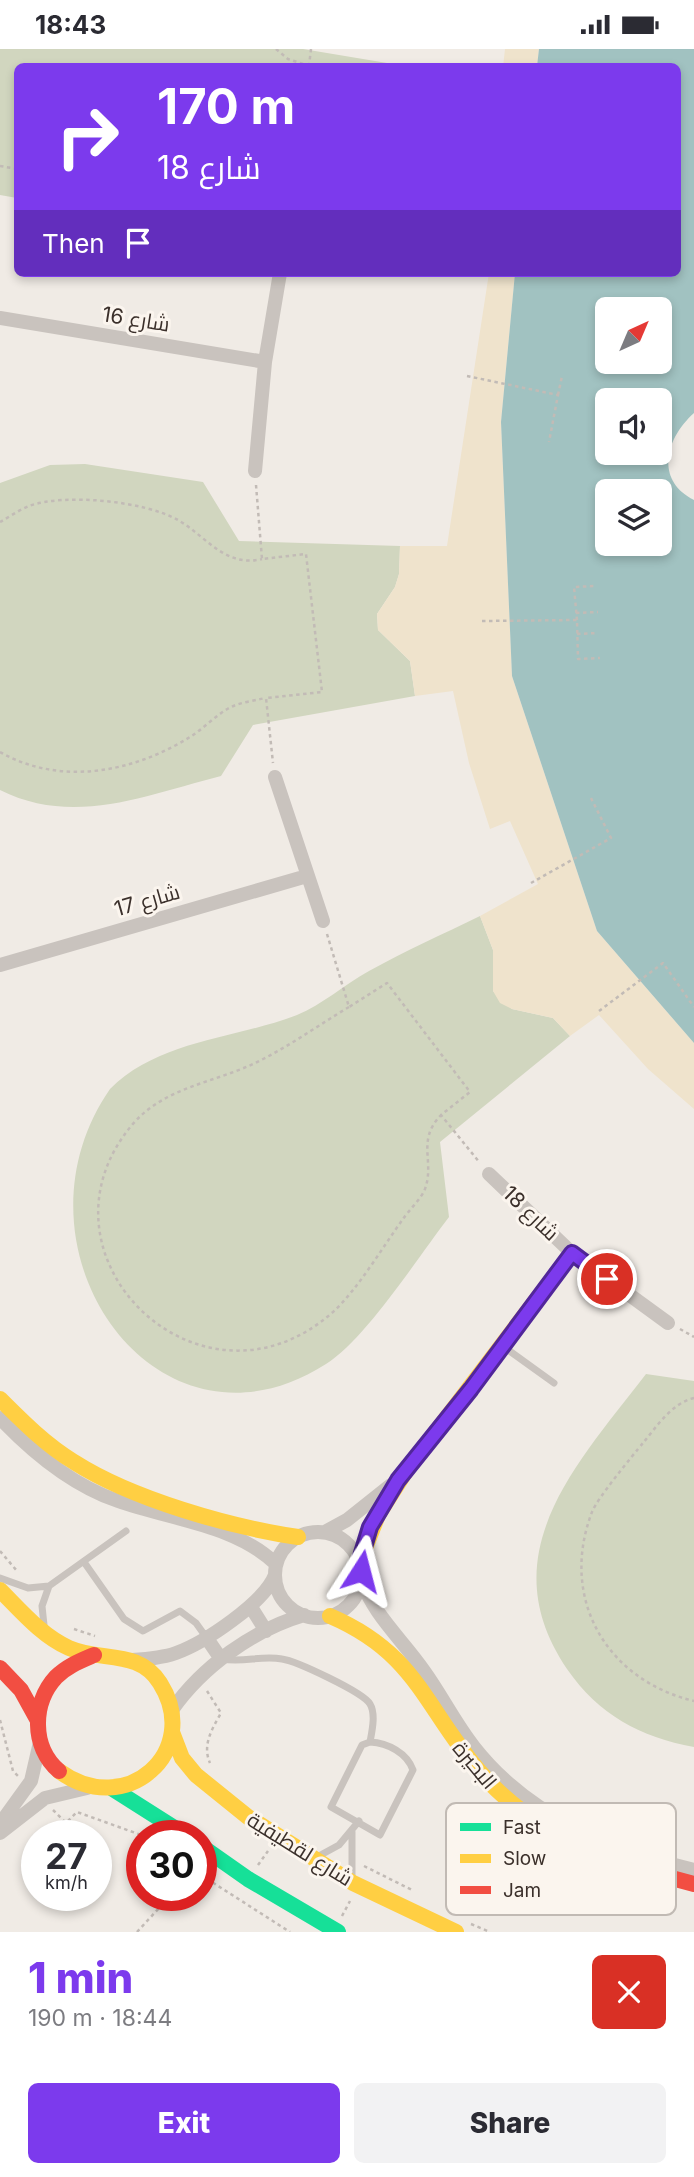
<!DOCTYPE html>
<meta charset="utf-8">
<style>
body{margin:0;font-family:Inter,Cairo,sans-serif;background:#f2f2f3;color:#2b2b33;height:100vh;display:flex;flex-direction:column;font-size:26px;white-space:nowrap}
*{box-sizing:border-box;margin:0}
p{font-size:23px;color:#7c7c81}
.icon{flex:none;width:38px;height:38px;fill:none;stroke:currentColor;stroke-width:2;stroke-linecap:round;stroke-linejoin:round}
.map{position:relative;height:1883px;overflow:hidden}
.panel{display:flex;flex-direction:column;background:#fff;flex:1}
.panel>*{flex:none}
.top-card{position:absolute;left:14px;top:14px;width:667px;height:214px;border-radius:10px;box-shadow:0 4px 10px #0003;background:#7c3aed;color:#fff;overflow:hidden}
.needle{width:46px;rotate:44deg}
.tools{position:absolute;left:595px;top:248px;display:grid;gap:14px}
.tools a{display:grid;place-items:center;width:77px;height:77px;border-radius:10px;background:#fff;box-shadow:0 4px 10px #0003;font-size:35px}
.speed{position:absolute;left:21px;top:1771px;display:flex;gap:14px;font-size:35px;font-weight:700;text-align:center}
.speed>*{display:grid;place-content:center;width:91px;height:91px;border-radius:50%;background:#fff;box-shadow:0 4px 10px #0003;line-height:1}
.speed small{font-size:18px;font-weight:400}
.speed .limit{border:10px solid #d22;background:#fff;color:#111}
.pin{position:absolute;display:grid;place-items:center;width:60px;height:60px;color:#fff;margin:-30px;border:4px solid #fff;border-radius:50%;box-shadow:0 2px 7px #0007}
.me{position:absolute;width:77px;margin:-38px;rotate:9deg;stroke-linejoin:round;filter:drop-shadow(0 0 5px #0008)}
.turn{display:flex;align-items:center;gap:24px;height:147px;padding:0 28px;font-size:32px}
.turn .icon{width:91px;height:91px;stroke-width:2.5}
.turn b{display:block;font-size:49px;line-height:60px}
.then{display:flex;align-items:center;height:66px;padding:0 28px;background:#0003;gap:14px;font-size:26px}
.round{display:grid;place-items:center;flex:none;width:74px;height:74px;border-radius:10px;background:#f2f2f3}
.overview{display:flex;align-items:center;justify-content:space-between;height:119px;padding:0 28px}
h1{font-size:42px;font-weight:800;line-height:52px;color:#7c3aed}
.cta{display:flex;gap:14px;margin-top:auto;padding:14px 28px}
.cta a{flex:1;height:80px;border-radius:10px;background:#7c3aed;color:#fff;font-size:28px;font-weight:800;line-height:80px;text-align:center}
.cta a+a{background:#f2f2f3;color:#2b2b33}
.status{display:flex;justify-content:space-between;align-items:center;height:49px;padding:0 35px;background:#fff;direction:ltr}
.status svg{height:19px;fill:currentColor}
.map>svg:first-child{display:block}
.green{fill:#d1d6bf}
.sand{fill:#efe3cc}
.water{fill:#a1c2c1;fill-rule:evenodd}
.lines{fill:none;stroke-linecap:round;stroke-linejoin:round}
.path{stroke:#c2bbb6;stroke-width:2.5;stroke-dasharray:3.5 3.5;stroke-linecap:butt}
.lane{stroke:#c9c3be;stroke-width:7}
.street{stroke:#c9c3be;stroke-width:14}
.fast{stroke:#16e098;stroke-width:16}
.slow{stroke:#ffcf43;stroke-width:16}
.jam{stroke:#f24e42;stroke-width:16}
.route-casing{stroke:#51269a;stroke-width:18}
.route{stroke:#7c3aed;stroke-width:12}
.labels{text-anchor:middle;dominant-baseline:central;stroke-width:6;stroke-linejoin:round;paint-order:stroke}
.street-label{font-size:21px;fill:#3b302b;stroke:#fbf5ee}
.key{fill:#fbf5ee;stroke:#c1bab4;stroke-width:2}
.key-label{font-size:19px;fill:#3b302b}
</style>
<div class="status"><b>18:43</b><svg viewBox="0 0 49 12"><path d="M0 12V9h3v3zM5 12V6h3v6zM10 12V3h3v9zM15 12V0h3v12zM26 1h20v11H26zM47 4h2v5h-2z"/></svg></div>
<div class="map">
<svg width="694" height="1883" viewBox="0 0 694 1883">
<rect width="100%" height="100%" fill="#f0ebe5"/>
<path class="green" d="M0 0H303L405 17 18 18 17 149 0 146Z
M85 415 203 433 239 492 400 497 399 525 395 538 377 565 378 581 410 612 415 647 253 676 221 727C146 746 74 778 0 741V434L50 416Z
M480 867 493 901V942L512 960 553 969 570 987 440 1093 449 1168C418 1208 366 1290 326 1315 156 1424 0 1199 110 1040 159 991 235 990 297 966 322 956 345 935 369 922 405 902 443 885 480 867Z
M646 1325 694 1332V1698C640 1688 599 1666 567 1620 489 1505 577 1415 646 1325Z"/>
<path class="sand" d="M505 0H539L537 17 503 18Z
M489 224H515L501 373 512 627 597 882 694 994V1060L648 1020 599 966 570 987 553 969 512 960 500 954 493 942V901L480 867 538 835 510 772 490 780 469 714 453 642 415 647 410 612 378 581 377 565 395 538 399 525 400 497H447Z"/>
<path class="water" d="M539 0H694V364C666 389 654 431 694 451V994L597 882 512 627 501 373 515 224H677V18L537 17ZM607 261H660V313H607ZM607 352H660V404H607ZM607 443H660V495H607Z"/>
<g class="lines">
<path class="path" d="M276 0 288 10 309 17
M311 0 309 17 315 18
M0 117 18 120
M467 327 558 346 549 393
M558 346 562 327
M256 436 262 510 306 505 322 643 266 649 273 714
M0 473C9 468 19 461 29 457 65 444 144 452 178 471 206 487 225 519 262 510
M576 564 598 563
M577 571 574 538 595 537
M482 572 577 571 578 610 600 609
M577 585 598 584
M0 703C60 737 132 724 190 688 203 680 215 667 229 659 240 653 254 652 265 649
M531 834 611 789 590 747
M327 885 349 958 387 934 470 1043 441 1066 480 1114
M349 958C317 977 287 999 253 1015 212 1034 163 1039 132 1076 23 1206 201 1380 333 1263 358 1240 382 1199 403 1170 409 1161 421 1150 425 1140 435 1112 416 1092 441 1066
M599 962 663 914 694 958
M680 1280 694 1288
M694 1349C672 1354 657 1377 643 1394 633 1406 596 1451 592 1463 559 1549 606 1631 694 1652
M0 1502 17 1522
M74 1580 95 1587
M207 1642 221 1664C212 1680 202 1696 210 1714
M0 1671 13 1722 18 1727
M53 1761 66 1774 77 1763 144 1787
M258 1816 268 1802
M364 1817 414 1842
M201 1826 290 1883
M342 1867 350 1852
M471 1875 490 1883
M137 1883 171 1846"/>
<path class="lane" d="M504 1298 554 1334
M84 1513 124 1570 143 1582 180 1562 196 1574 206 1588
M0 1529 28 1539 49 1537 126 1482
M44 1576 42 1557 49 1537
M222 1610C244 1614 261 1606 282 1610 296 1612 363 1643 370 1655 376 1665 372 1682 370 1693
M370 1693C388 1694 407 1704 413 1721L380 1786 331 1758 362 1696Z
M352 1783V1829
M317 1808 339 1796 359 1772"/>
<path class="street" d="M0 269 265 313
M255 422 265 313 280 224
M275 728 323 872
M0 916 307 827
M489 1125 572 1204 668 1274
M0 1369C33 1404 72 1436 118 1452 171 1471 234 1475 276 1515
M325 1483 347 1471 391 1436
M275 1526a43 43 0 1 1 86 0a43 43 0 1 1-86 0Z
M361 1530C374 1567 402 1590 424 1622 442 1647 455 1674 474 1698 529 1768 610 1800 694 1821
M251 1558 266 1582
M206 1588 221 1610
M132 1611C147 1610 162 1609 176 1604 204 1594 264 1554 275 1526
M172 1661C202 1618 253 1581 304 1566
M0 1775 31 1732 40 1693
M0 1784 45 1749 87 1739"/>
<path class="fast" d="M113 1740 187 1787
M201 1797 248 1830 338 1883"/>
<path class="slow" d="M0 1350C23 1373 46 1396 74 1413 132 1450 230 1478 298 1488
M359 1514 378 1466 406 1422 572 1204
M0 1541C21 1562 42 1587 69 1599 101 1613 139 1600 160 1634 203 1702 126 1771 59 1722
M330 1567C416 1604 424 1657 479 1722 509 1757 545 1781 586 1800
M172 1683 182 1709 196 1726 248 1768 353 1834 456 1883"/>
<path class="jam" d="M0 1619 21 1641 37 1670
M59 1722C31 1698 32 1654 56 1628 67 1617 80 1612 94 1606
M586 1800 642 1821 694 1835"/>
</g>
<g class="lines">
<g class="route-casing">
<path id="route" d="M361 1522 359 1514 370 1478 398 1431 471 1340 572 1204 607 1230"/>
</g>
<use href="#route" class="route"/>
</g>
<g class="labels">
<g class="street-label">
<text transform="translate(136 270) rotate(9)">شارع 16</text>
<text transform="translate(147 851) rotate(-16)">شارع 17</text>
<text transform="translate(531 1164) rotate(44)">شارع 18</text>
<text transform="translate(475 1716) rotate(50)">البحيرة</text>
<text transform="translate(300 1800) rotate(32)">شارع لقطيفية</text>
</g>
</g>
<rect x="446" y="1754" width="230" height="112" rx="10" class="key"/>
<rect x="460" y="1774" width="31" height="8" fill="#16e098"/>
<rect x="460" y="1805" width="31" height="9" fill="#ffcf43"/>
<rect x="460" y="1837" width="31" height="8" fill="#f24e42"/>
<g class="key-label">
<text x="503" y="1785">Fast</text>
<text x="503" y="1816">Slow</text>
<text x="503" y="1848">Jam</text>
</g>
</svg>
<div class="tools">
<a><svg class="needle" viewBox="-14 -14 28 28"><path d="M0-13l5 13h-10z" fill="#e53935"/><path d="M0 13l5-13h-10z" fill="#7c7c81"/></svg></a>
<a><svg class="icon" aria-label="sound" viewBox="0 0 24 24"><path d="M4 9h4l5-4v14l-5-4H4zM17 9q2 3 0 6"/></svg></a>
<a><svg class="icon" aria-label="layers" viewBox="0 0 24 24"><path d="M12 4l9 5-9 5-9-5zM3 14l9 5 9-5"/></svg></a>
</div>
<div class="speed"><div>27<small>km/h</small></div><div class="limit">30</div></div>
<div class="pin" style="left:607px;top:1230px;background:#d93025"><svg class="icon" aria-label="arrive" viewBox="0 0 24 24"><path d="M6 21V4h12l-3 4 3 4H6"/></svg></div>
<svg class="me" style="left:361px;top:1522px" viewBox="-20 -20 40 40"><path d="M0-17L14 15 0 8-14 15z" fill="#7c3aed" stroke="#fff" stroke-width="4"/></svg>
<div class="top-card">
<div class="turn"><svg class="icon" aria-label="right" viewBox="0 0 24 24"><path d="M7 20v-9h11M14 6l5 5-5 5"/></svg><div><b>170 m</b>شارع 18</div></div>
<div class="then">Then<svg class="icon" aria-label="arrive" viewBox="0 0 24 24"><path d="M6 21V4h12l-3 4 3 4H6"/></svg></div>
</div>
</div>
<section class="panel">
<div class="overview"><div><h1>1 min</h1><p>190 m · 18:44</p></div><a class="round" style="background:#d93025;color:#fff"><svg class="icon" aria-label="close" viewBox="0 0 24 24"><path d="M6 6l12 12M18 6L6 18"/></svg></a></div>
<div class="cta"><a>Exit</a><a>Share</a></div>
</section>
